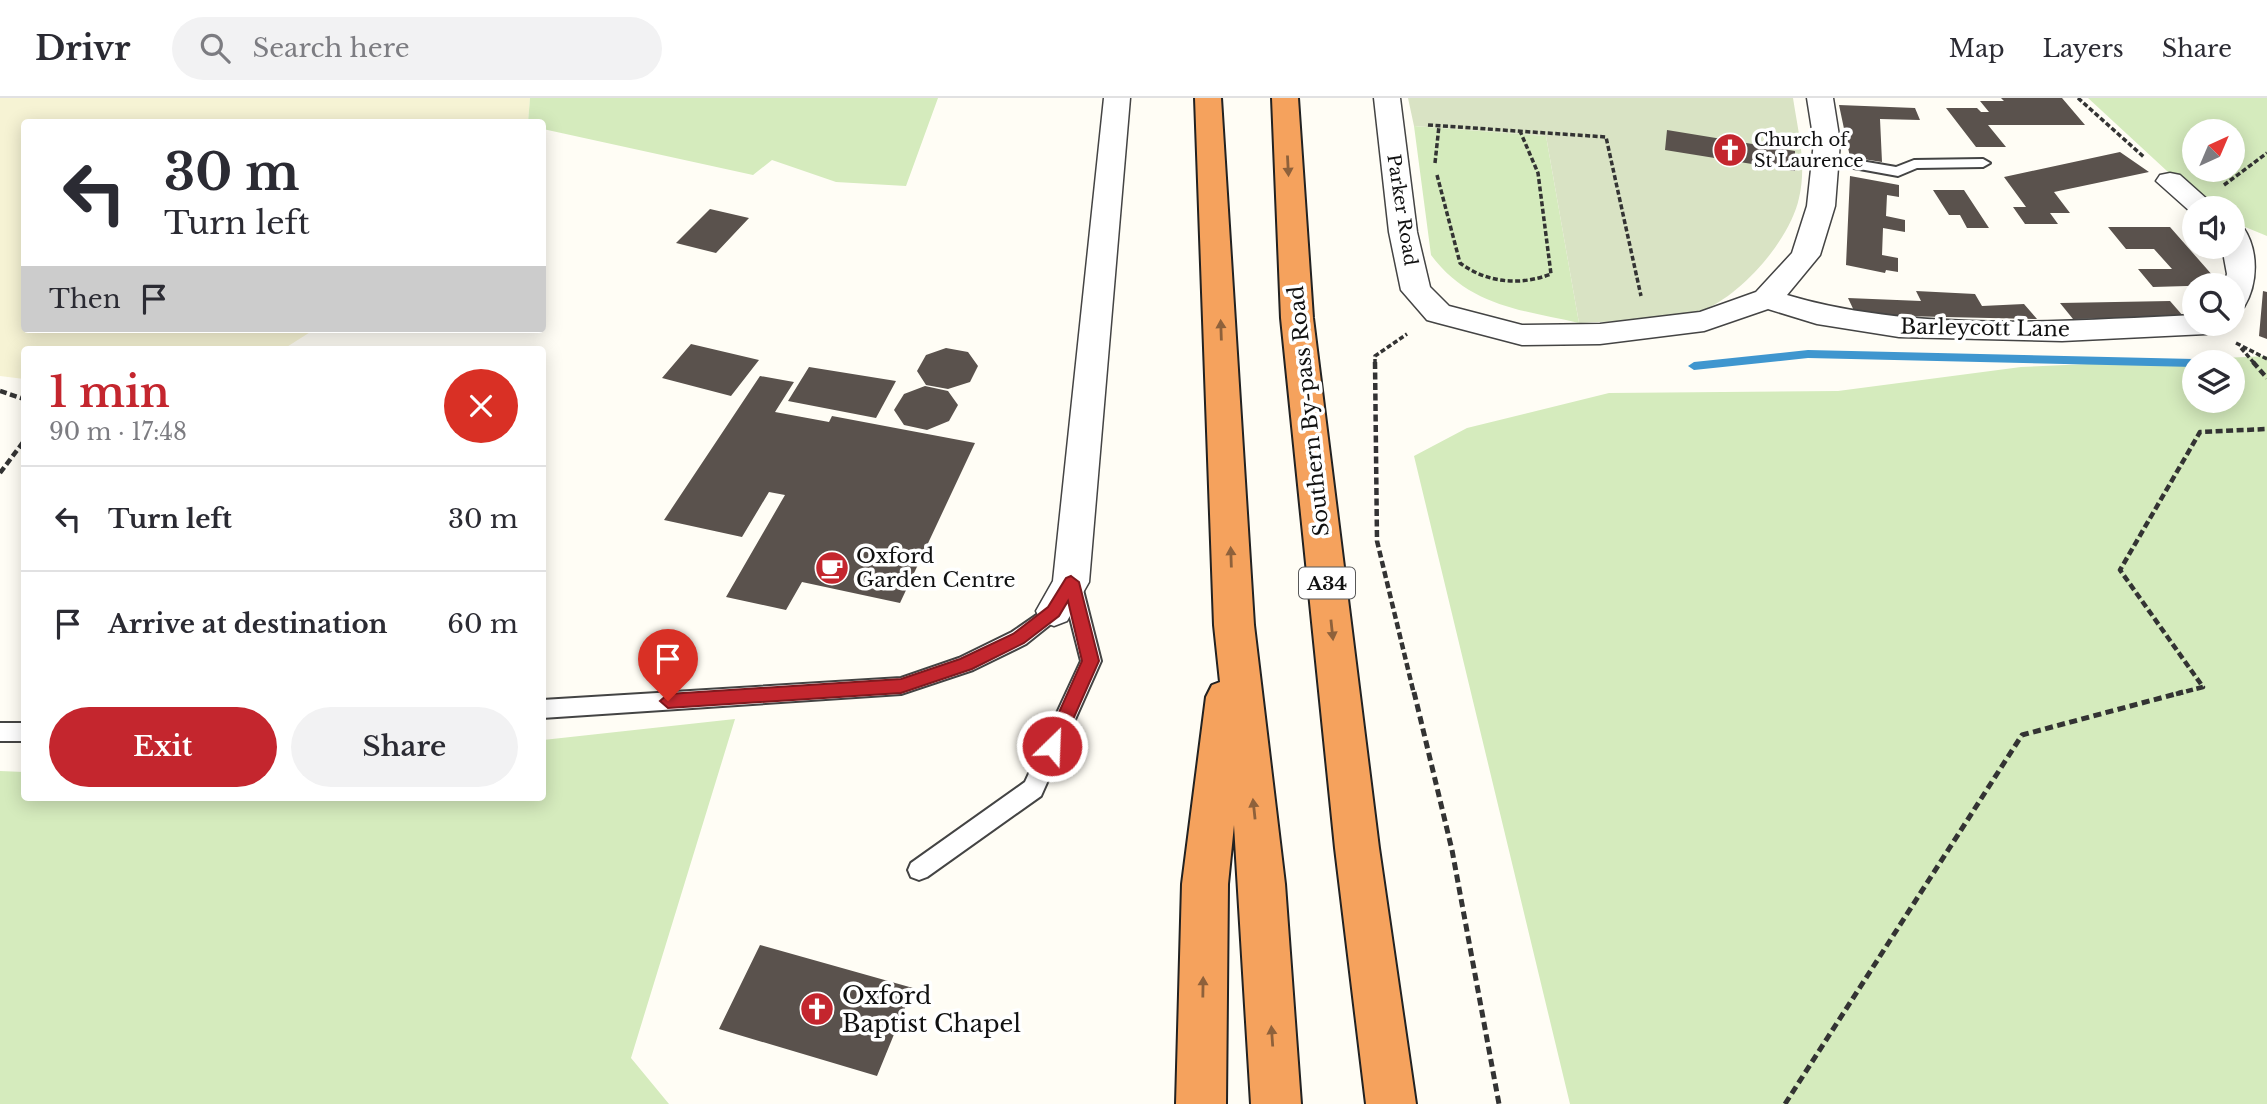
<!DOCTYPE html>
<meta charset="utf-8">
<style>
body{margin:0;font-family:"Libre Baskerville",serif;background:#f2f2f3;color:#2b2b33;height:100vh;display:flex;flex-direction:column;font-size:26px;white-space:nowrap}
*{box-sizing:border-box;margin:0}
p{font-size:23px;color:#7c7c81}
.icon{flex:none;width:38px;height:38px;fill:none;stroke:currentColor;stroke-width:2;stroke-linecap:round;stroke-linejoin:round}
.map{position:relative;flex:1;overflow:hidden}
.sheet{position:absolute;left:21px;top:248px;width:525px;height:455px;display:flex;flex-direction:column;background:#fff;border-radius:7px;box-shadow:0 4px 18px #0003}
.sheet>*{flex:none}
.guide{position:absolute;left:21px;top:21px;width:525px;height:214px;border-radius:7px;box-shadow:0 4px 18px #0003;background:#fff;color:#2b2b33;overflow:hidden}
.needle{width:46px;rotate:44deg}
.buttons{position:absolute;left:2182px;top:21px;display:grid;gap:14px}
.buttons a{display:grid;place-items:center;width:63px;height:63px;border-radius:50%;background:#fff;box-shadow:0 4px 18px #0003;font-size:35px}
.pin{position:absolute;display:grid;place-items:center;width:60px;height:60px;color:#fff;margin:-72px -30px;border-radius:50% 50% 50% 0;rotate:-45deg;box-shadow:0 0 7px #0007}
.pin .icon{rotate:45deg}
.me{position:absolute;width:77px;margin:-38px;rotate:24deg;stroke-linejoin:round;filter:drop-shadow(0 0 5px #0008)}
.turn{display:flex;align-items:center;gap:24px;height:147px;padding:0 28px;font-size:32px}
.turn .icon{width:91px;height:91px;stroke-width:2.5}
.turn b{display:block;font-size:49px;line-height:60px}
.then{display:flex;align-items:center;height:66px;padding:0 28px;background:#0003;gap:14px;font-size:26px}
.round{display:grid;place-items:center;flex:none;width:74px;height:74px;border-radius:37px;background:#f2f2f3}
.summary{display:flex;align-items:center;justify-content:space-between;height:119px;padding:0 28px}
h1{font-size:42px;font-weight:600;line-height:52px;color:#c4262e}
.button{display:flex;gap:14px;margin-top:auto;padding:14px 28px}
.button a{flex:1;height:80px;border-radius:42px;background:#c4262e;color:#fff;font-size:28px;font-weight:600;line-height:80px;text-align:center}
.button a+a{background:#f2f2f3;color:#2b2b33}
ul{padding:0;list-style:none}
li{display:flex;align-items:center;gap:21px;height:105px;padding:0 28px;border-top:2px solid #e1e1e2}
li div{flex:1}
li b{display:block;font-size:26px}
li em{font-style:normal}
header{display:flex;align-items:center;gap:42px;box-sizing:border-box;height:98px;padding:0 35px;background:#fff;border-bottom:2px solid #e1e1e2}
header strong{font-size:33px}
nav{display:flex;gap:38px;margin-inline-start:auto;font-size:24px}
.search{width:490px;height:63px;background:#f2f2f3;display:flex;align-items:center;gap:18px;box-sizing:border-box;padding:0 24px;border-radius:38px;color:#7c7c81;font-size:26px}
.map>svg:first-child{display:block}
.farmland{fill:#f6f3d4}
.green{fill:#d5ebbd;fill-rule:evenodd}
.cemetery{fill:#d9e3c4}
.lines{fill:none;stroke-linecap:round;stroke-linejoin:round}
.stream{fill:#3f96cf;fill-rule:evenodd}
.building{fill:#5a524d}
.lane-casing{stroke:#444;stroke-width:4}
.street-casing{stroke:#444;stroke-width:3}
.highway-casing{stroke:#222;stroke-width:4}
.path-far2{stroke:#333;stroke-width:3.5;stroke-dasharray:5 2.5;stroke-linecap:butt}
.path-far1{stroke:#333;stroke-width:4.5;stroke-dasharray:7 3.5;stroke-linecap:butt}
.path{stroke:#333;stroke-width:5;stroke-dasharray:8 4.5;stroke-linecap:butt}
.lane{fill:#fff;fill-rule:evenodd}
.street{fill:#fff;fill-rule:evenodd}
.highway{fill:#f5a25d;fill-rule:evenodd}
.oneway{fill:#8e613b}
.route{fill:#c4262e;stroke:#7f191e;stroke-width:2}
.labels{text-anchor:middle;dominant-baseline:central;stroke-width:7;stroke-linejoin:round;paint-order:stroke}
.far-poi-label{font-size:18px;fill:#111;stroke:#fff;text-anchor:start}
.far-street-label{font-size:18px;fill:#111;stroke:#fff}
.shield{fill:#fff;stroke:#585858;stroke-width:2}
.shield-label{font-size:19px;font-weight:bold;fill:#111}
.street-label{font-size:21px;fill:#111;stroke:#fff}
.poi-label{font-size:21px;fill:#111;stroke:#fff;text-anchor:start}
.near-poi-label{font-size:24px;fill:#111;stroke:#fff;text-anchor:start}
</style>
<header>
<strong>Drivr</strong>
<div class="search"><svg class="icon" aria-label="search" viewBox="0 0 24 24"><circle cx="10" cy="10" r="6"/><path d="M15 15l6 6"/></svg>Search here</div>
<nav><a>Map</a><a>Layers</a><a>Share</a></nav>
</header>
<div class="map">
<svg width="2267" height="1006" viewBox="0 0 2267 1006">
<rect width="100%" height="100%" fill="#fffdf5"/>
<path class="farmland" d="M0 0H530L528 24H24V231H315L282 252H24V281L0 278Z"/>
<path class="green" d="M530 0H938L906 88 836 84 772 62 753 77 543 31 542 24H528Z
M2088 0H2267V138L2233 124V110H2207ZM2194 33H2233V72H2194Z
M1414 28 1546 38 1579 225C1521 212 1469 208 1431 157Z
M2267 258V1006H1570L1414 358 1467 330 1609 295 1838 293 2021 269ZM2233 264V303H2194V264Z
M735 621 631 960 669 1006H0V673L24 674V700H542L543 642Z"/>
<path class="cemetery" d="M1408 0H1793C1798 33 1807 67 1799 100 1790 142 1741 198 1701 213 1674 223 1609 223 1579 225L1546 38 1414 28Z"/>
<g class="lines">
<path class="stream" d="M1808 252 2194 261 2199 264H2194V269L1808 260 1694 272 1688 268 1694 264Z"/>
</g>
<path class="building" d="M2001 0H2062L2085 27H1988L2006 49H1976L1946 10H1977L1981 14H1989L1980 3H2004Z
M1839 7 1915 10 1920 22 1880 21 1882 64 1850 59Z
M1667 32 1795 53V73L1665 52Z
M2120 54 2149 74 2054 94 2070 115H2050L2058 126H2025L2013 109H2026L2004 79Z
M1850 78 1899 87V99L1887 97 1886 118 1905 122V134L1883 130 1882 157 1898 160V174L1886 172 1885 175 1846 167Z
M1933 92H1964L1989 130H1967L1960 117H1949Z
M710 111 749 120 716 155 676 145Z
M2108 129H2170L2221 187 2153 189 2138 171H2172L2154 151H2126Z
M1916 193 1975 196 1982 208 2024 206 2037 221 1856 217 1848 200 1921 203Z
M2263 193 2267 194V241L2259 238Z
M2170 203 2184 219 2073 221 2060 205Z
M691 246 759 262 731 298 662 280Z
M946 250 968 254 978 268 970 284 948 291 926 287 917 273 926 257Z
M809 269 896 283 876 320 788 303Z
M760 278 794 284 775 314 829 324 832 318 975 345 900 505 802 484 786 512 726 499 785 397 769 394 742 439 664 422Z
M925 288 948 293 958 307 949 323 927 332 904 327 894 312 904 296Z
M760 847 913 890 877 978 719 931Z"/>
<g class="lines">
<g class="lane-casing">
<path id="lane" d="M1826 57 1896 69 1914 62 1983 61 1990 65 1983 69 1917 70 1898 78 1821 64V58Z
M1071 477 1078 479 1081 484 1101 563 1041 698 927 779 919 782 911 779 908 772 911 765 1025 684 1081 563 1061 484 1064 479Z
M1054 505 1061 508 1064 513 1061 518 1026 546 973 572 901 596 542 620V602L901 580 959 560 1012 534Z
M0 625H24V643H0Z"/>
</g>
<g class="street-casing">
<path id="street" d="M1104 0H1130L1089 484 1067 523 1054 528 1041 523 1036 513 1053 483Z
M1374 0H1400L1417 134 1430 189 1449 208 1522 227 1600 226 1700 214 1756 194 1792 155 1807 108 1814 44 1807 0H1833L1840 44 1835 108 1820 157 1787 197C1915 235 2062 223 2194 217V226H2221L2217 233 2206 236 2062 243 1899 239 1817 226 1768 211 1704 233 1600 246 1522 247 1438 225 1427 222 1401 192 1389 134Z
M2170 75 2180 77 2217 110H2194L2193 116 2156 83 2160 77Z
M2233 126 2243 129C2259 152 2258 186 2244 209L2233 212V187H2223L2227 176 2222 149H2233Z"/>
</g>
<g class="highway-casing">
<path id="highway" d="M1195 0H1221L1254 527 1285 786 1301 1006H1251L1234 727 1228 786 1226 1006H1176L1182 786 1206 599 1212 587 1220 584 1214 527Z
M1272 0H1298L1313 220 1379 750 1416 1006H1366L1335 750 1281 220Z"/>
</g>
<path class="path-far2" d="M2078 0 2145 60
M1428 27 1606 39 1641 198
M1435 65 1439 28
M1437 77 1460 165C1487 185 1520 188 1551 176L1538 75 1520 33
M2224 87 2267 55
M2236 245 2267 261
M2241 250 2255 266
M1375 266V258L1407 236"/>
<path class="path-far1" d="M1375 264 1377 443 1414 596
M2253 264 2267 280
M0 293 24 301
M0 375 24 343
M2176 596 2203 589 2120 472 2200 334 2267 331"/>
<path class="path" d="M1414 594 1452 752 1499 1006
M1785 1006 2022 637 2183 594"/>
<use href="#lane" class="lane"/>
<use href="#street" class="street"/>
<use href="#highway" class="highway"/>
</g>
<defs><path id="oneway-solid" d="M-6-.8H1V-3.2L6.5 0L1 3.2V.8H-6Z" transform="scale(1.75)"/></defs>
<g class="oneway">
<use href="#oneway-solid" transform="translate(1288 68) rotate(87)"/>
<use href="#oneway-solid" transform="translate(1221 232) rotate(-92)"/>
<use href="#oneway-solid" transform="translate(1231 459) rotate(-92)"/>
<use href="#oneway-solid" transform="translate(1332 532) rotate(84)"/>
<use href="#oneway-solid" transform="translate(1254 711) rotate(-96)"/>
<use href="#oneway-solid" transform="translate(1203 889) rotate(-89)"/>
<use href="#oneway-solid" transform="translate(1272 938) rotate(-94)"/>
</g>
<path class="route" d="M1071 478 1079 484 1099 563 1059 653 1052 655 1044 648 1082 563 1068 503 1059 518 1024 545 972 571 901 595 668 610 660 603 668 596 901 581 960 561 1013 536 1048 509 1066 480Z"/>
<defs>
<g id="church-disc" transform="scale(1.75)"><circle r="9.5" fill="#c4262e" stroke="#fff"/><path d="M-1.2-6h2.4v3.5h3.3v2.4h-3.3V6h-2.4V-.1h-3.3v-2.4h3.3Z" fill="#fff"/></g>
<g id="cafe-disc" transform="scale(1.75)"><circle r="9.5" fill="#c4262e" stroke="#fff"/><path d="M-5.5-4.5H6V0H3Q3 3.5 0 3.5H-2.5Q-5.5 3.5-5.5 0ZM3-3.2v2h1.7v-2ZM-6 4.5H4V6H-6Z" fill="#fff"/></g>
</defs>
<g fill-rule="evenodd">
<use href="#church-disc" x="1730" y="52"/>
<use href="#cafe-disc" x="832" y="470"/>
<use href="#church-disc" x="817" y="911"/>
</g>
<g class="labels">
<g class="far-poi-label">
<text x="1754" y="42">Church of<tspan x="1754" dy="21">St Laurence</tspan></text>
</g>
<g class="far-street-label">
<text transform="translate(1402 112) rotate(81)">Parker Road</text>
</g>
<rect class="shield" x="1299" y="469.5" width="56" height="31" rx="5"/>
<g class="shield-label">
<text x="1327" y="485">A34</text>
</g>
<g class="street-label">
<text transform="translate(1985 230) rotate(1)">Barleycott Lane</text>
<text transform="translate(1309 313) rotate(-96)">Southern By-pass Road</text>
</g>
<g class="poi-label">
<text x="856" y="458">Oxford<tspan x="856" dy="24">Garden Centre</tspan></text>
</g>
<g class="near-poi-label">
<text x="842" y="897">Oxford<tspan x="842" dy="28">Baptist Chapel</tspan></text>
</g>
</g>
</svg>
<div class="buttons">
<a><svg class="needle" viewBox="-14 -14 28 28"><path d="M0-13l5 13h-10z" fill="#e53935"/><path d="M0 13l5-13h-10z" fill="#7c7c81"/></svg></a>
<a><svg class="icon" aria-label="sound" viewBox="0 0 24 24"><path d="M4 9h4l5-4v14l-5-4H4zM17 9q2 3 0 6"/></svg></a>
<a><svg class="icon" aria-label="search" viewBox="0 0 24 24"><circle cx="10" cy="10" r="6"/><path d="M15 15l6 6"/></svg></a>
<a><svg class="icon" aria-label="layers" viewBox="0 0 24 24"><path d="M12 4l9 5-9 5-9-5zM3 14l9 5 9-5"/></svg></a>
</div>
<div class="pin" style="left:668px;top:603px;background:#d93025"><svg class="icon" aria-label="arrive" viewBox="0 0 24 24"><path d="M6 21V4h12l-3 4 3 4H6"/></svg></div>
<svg class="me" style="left:1052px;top:648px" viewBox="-20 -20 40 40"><circle r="17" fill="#c4262e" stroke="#fff" stroke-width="3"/><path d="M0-11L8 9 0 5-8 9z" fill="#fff"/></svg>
<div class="guide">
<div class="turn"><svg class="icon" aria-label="left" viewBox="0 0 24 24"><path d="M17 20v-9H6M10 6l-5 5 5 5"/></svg><div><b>30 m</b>Turn left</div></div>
<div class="then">Then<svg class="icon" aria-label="arrive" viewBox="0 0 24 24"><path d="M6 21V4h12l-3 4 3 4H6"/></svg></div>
</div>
<section class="sheet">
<div class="summary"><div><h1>1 min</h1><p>90 m · 17:48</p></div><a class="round" style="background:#d93025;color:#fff"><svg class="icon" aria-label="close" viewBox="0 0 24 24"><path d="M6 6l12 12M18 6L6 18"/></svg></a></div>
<ul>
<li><svg class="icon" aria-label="left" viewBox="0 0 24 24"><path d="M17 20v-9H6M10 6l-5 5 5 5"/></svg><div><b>Turn left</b></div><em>30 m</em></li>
<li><svg class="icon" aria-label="arrive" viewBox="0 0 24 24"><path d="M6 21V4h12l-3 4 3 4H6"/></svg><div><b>Arrive at destination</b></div><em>60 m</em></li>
</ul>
<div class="button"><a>Exit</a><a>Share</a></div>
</section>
</div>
